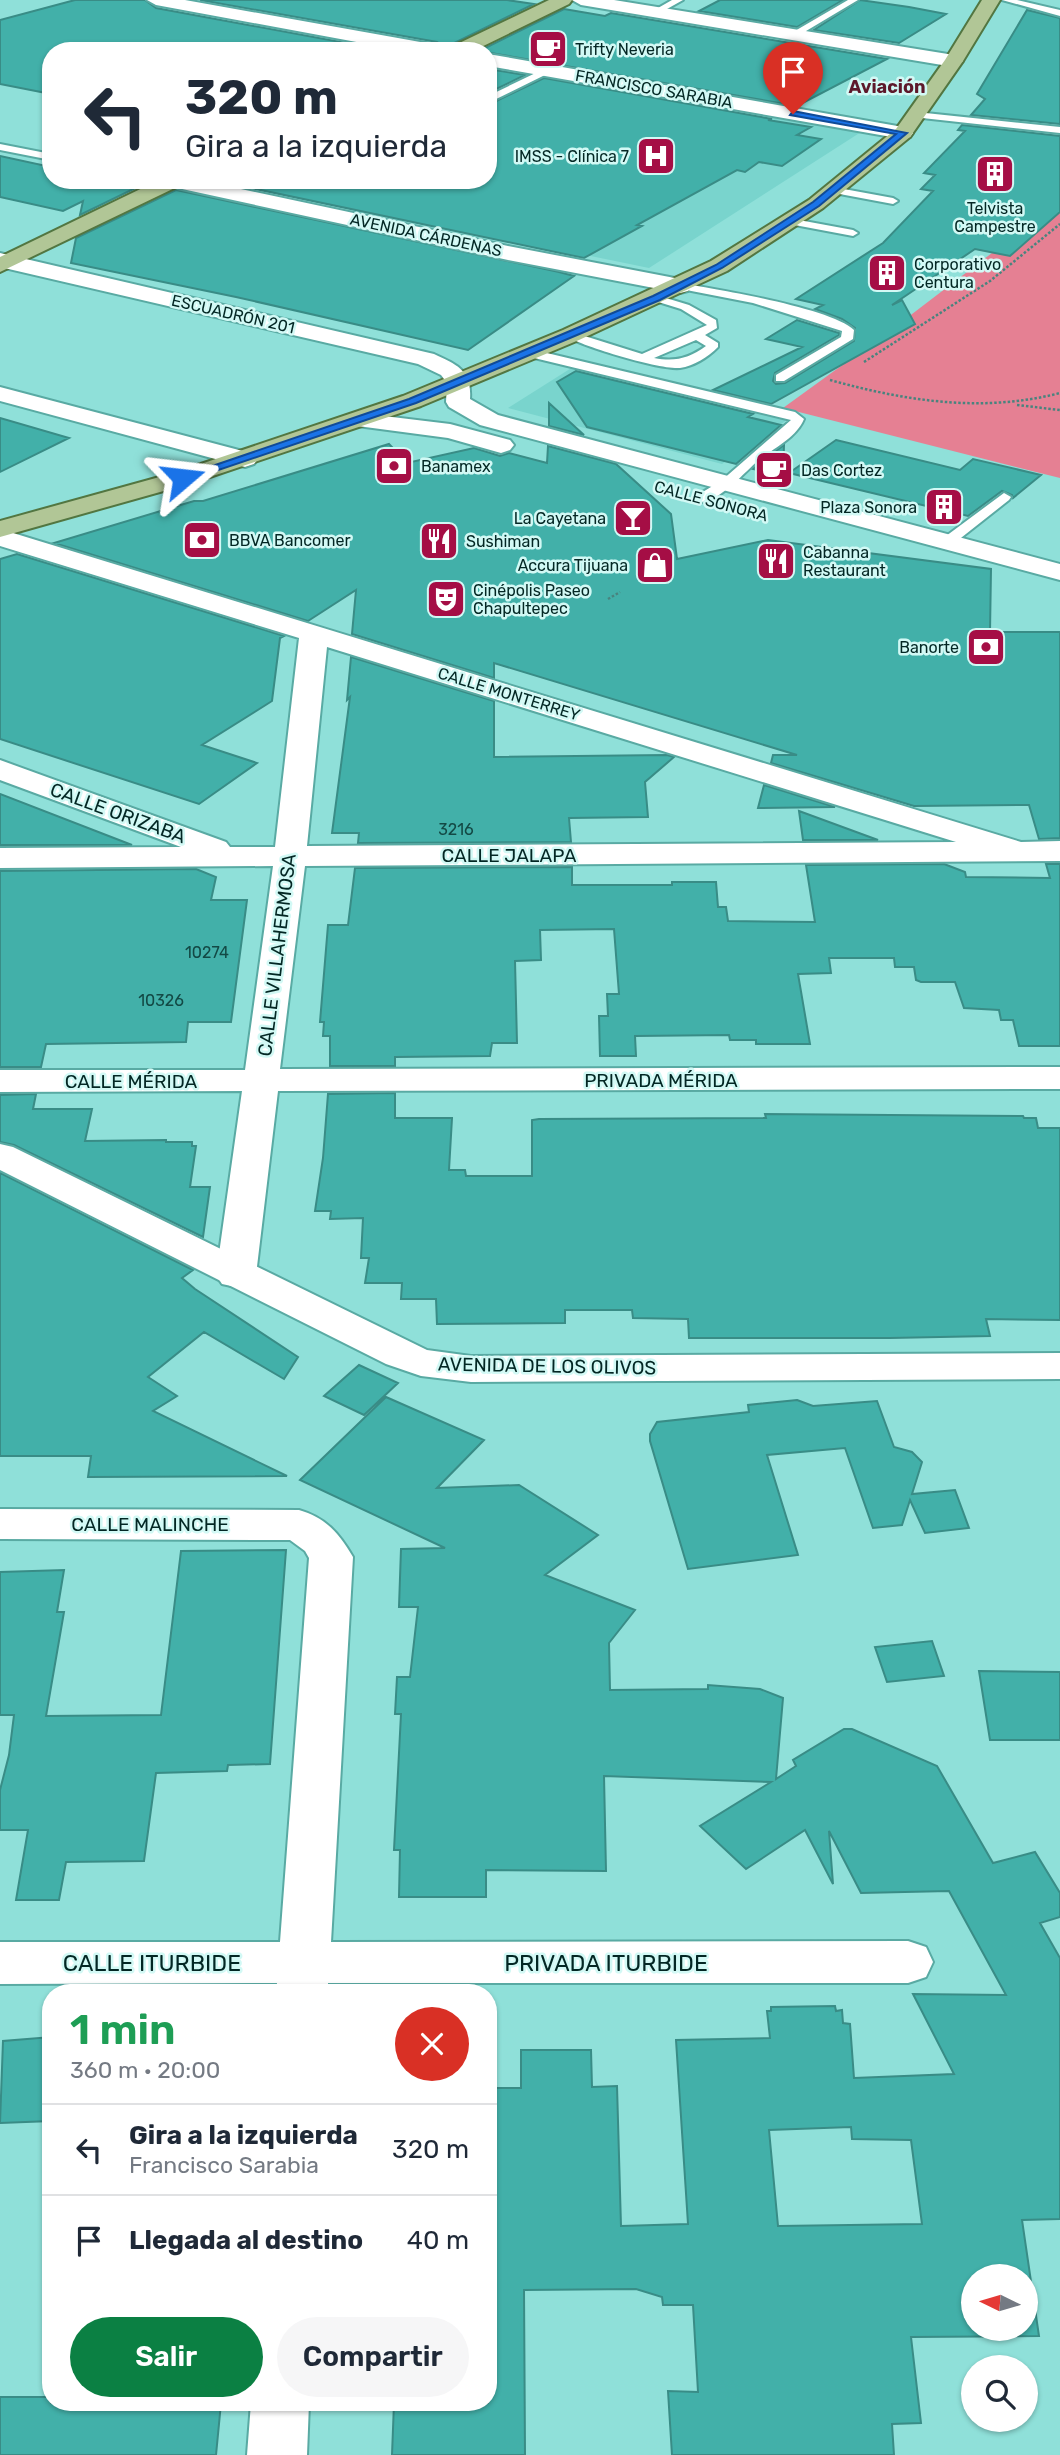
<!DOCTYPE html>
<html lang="es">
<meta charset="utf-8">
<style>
body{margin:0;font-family:Rubik,sans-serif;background:#f6f6f7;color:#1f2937;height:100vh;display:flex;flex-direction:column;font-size:26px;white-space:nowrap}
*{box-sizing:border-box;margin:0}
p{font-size:23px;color:#747a83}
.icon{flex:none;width:38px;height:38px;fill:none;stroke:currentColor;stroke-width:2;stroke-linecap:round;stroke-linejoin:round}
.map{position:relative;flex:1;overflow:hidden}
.drawer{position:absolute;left:42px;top:1984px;width:455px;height:427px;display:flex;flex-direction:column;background:#fff;border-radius:28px;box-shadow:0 2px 5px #0004}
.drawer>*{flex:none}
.banner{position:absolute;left:42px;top:42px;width:455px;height:147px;border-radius:28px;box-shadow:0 2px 5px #0004;background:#fff;color:#1f2937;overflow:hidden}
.needle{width:46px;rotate:275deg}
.tools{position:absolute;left:961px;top:2264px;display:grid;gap:14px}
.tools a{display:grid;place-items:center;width:77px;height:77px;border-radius:50%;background:#fff;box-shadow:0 2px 5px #0004;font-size:35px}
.pin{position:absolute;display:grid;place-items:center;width:60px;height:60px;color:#fff;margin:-72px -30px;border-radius:50% 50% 50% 0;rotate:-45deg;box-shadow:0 0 7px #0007}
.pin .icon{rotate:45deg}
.me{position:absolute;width:77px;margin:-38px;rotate:73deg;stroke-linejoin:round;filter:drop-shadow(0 0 5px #0008)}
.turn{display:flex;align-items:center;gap:24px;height:147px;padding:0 28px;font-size:32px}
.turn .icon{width:91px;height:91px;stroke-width:2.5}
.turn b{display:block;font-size:49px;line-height:60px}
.round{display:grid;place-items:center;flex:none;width:74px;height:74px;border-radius:37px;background:#f6f6f7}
.headline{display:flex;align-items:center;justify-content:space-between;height:119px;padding:0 28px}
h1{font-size:42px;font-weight:600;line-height:52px;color:#1e9e55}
.primary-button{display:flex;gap:14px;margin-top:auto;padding:14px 28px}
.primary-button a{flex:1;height:80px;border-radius:42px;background:#0b8043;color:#fff;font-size:28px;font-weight:600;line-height:80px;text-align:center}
.primary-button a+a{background:#f6f6f7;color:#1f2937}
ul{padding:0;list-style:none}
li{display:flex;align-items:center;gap:21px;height:91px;padding:0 28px;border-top:2px solid #e0e1e3}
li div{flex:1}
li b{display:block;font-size:26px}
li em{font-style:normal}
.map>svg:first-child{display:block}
.built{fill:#79d4cd}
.green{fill:#e58093}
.building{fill:#42b0a9;stroke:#398c86;stroke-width:2;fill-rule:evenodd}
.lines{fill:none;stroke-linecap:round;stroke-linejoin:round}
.service-casing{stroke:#59aaa3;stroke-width:4}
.minor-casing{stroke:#59aaa3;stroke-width:4}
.tertiary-casing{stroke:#59aaa3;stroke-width:4}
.primary-casing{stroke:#527641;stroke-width:4}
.path{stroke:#49837e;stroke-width:2.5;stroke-dasharray:2.5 2;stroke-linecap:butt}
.service{fill:#fff;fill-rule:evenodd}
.minor{fill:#fff;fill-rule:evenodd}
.tertiary{fill:#fff;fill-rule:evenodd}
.primary{fill:#b1c696;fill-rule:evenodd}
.route{fill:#1a73e8;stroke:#114b97;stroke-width:2}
.labels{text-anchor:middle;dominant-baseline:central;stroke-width:5;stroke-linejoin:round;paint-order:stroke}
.far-poi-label{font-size:16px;fill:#032724;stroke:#d2f9f5;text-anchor:start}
.far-street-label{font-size:16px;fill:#032724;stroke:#d2f9f5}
.number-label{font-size:16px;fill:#134945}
.far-neighbourhood-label{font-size:18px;font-weight:bold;fill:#5d182a;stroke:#d2f9f5}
.street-label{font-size:19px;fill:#032724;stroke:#d2f9f5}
.near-street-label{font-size:23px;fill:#032724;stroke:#d2f9f5}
</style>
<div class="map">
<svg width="1060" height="2455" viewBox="0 0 1060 2455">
<rect width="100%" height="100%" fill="#8fe0d9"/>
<path class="built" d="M488 69 861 132 649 268 226 181 488 180Z
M573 367 790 418 722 464 508 408Z"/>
<path class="green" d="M1060 201V478L783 408 899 324Z"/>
<path class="building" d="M75 0H145L156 8 389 51H51V94L0 84V20Z
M200 0H507L534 4 450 45 447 49 437 42Z
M720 0H843L797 27 699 11Z
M860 0 909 7 946 14 899 43 814 30Z
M564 9 605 16 611 13 887 59 797 106 479 51Z
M1027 10 1060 18V124L971 115 985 99 977 94Z
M488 69 525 75 488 93Z
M544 78 772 119 768 120 811 127 797 135 821 139 782 166 759 162 745 172 737 170 637 225 642 226 584 258 213 180H488V105Z
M962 125 1060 136V212L1010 256 975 249 892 305 902 300 915 324 771 404 713 390 802 347 766 339 797 320 839 333V335L775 373 773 381 776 384 785 383 854 341 855 328 842 319 815 309 823 305 796 299 883 243 933 191 921 189 935 175 924 173 965 131 958 130Z
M0 156 51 167V180H152L80 215 83 201 63 211 0 197Z
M176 190 559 272 574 276 468 350 236 297 71 263 76 238Z
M576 371 753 414 748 417 781 425 736 464 587 427 557 382Z
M549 403 584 435 549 426Z
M0 418 69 438 0 472Z
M836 440 960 470 973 459 1041 475 1013 498 1012 495 1002 491 968 516 789 473Z
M389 444 407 463 474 448 500 456 509 453 547 463 548 446 616 464 671 514 677 559 768 540 991 569 990 632H1060V838L1039 839 1029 805 914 806 771 763 773 755H797L494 663V678L352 634 356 590 308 621 54 543 194 501H203Z
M784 445 783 476 753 469 761 462Z
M17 554 284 636 280 638 272 701 202 745 257 763 199 804 0 739V559Z
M351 657 494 701V757L667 755 674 757 645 782 648 817 569 818 571 842 358 843 359 833H332L350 697 347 700Z
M764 785 835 807 758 808Z
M0 794 132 845H0Z
M799 811 878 840H803Z
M944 864 965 872 966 877 1050 878 1046 864H1060V1046H1019L1013 1020H1001L999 1010 964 1008 955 982H921L916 980 914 967H895L894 958H829L831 973 798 974 810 1044H756V1040H730L729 1035 635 1036 636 1056H600L599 1016H608L607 994H619L614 929 540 930 541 960 515 961 517 1043H492L490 1056 395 1057V1066H330V1036H323L324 1022H320L328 925H348L355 868 572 867V885H672V882H716L718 907H726L728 921 815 922 806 865Z
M196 869 216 877 211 900H247L231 1022H188L186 1042 46 1044 41 1067H0V871Z
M395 1093V1118H452L449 1170H465L466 1176H532V1120L539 1119 766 1118 765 1114 1023 1116 1024 1118H1036L1038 1128H1060V1320L986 1319 990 1336 890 1338H689L688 1319 633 1318 632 1310H565V1323L437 1324 436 1299H401L402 1283H365L369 1258H361L363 1218 330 1219 331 1211H315L323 1158 328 1094Z
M36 1094 33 1109H92L85 1141 166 1140V1142H192V1146H196L190 1187H210L203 1237 14 1145 0 1142V1095Z
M0 1173 193 1270 182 1278 195 1289 298 1357 284 1379 204 1332 148 1377 177 1396 153 1411 287 1476 88 1477 91 1456H0Z
M359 1365 398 1383 364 1415 324 1396Z
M386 1397 484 1440 437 1488 519 1485 598 1535 545 1575 635 1610 609 1643 610 1690 708 1689V1685L760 1689 783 1698 776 1779 796 1766 793 1760 844 1729H852L937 1766 993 1863 1035 1852 1060 1893V1917L1040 1923 1060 1958V2219L1022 2220 1039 2336 911 2337 921 2423 892 2424 894 2455H672L668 2391 698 2392 693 2305H663L662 2297 636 2289 524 2290 525 2455H392L394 2403H488V2088H521V2050H591L592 2087 617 2086 621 2226 688 2224 676 2040 770 2038 767 2011H771V2007L835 2006 836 2011 842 2010 843 2023 850 2024 854 2078 954 2074 913 1994 1006 1995 949 1891 861 1893 829 1831 833 1884 805 1830 746 1869 700 1826 771 1782 604 1776 606 1871 486 1870V1897H399L400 1850H394L401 1714H395L397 1677H410L418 1607H399L401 1549 445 1548 300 1480ZM851 2127 852 2139 911 2140 922 2224 778 2226 769 2130ZM973 2277H1026V2329H973Z
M797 1400 813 1406 877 1401 894 1447 912 1452 922 1462 912 1494 955 1490 969 1528 925 1533 910 1500 902 1525 873 1528 845 1448 767 1455 798 1555 688 1569 650 1441V1434L657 1422 749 1412 748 1405Z
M286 1550 270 1764 228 1765 227 1771 156 1773 144 1861 66 1862 59 1900H16L28 1830H0V1790L9 1755 14 1715H0V1572L64 1570 57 1612H64L46 1716 161 1715 181 1551Z
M932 1641 944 1676 887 1682 875 1647Z
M979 1671 1060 1672V1740H990Z
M51 2037V2121L0 2123 3 2041Z
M0 2397H51V2403H221L216 2455H0Z"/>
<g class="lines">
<g class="service-casing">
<path id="service" d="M672 0H683L658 14 651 12Z
M848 0H858L796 37 788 35Z
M1002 0H1017L1060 10V16Z
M546 68 551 71 549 73 488 103V96Z
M916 112 1060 127V133L913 117V113Z
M0 144 51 154V160L0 150Z
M833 187 893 198 898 201 893 204 829 192V188Z
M788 218 853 230 858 233 853 236 784 223 783 221Z
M680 283C716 289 831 308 854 330L853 339 784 381H776V375L841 337 842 331 753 303 676 288V284Z
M656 295 689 305 716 320 717 328 705 335 718 343V347C708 357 694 366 680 368 661 370 579 346 565 335L575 333 642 354 707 325 681 309 652 300V296ZM696 340 706 346C689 358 676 362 654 358Z
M530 349 795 412 804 419C797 437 774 448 759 460 744 472 718 505 696 502V496L721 481 791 420 526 356 524 353Z
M1004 493 1011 497 1009 500 952 545H942V539Z"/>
</g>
<g class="minor-casing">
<path id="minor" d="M572 0H614L954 55 963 61 954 67 581 5Z
M199 180 508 246 680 279 688 281 691 286 688 291 680 293 508 260 173 187 166 185 163 181Z
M0 387 254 454 258 459 254 464 245 467 0 401Z
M0 529 1021 842 1060 841V861L305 866 280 1069 1060 1067V1089L278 1091 256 1275 250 1284 236 1287 222 1284 216 1275 242 1091 0 1092V1070H245L273 866 0 868V848L181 847 0 780V760L226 842 230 847H275L299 638 0 546ZM327 647 956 842 307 846Z
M0 1509 299 1510C326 1518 339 1533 353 1557L331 1942 908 1941 926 1947 933 1962 926 1977 908 1983H328V1993H276L277 1983 0 1984V1942H280L309 1558 305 1551 290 1540 0 1539Z
M251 2403H309L307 2455H247Z"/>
</g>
<g class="tertiary-casing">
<path id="tertiary" d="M147 0H185L437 45 446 51H405L156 5Z
M488 54 903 127 910 129 913 133 910 137 903 139 488 66Z
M0 253 434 354C458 365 472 371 470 399L498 415 1060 564V580L480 425 449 407 446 402 447 383 441 375 418 364 0 267Z
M359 413 450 424 510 440 514 445 510 450 501 453 448 438 350 425 347 420 350 415Z
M0 1144 13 1147 427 1350 471 1356 1060 1353V1379L471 1382 421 1376 386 1364 0 1170Z"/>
</g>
<g class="primary-casing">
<path id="primary" d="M549 0H572L569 4 473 51H449L451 47Z
M982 0H1000L963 61 910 137 823 208 727 271 579 340 421 406 192 483 0 537V521L174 473 403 396 563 330 711 261 809 200 896 129 945 60Z
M159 180H186L183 184 0 272V257Z"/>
</g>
<path class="path" d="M864 362 990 281 1060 224
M830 380C906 401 982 413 1060 393
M1017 405 1060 410
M608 599 620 592"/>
<use href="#service" class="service"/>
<use href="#minor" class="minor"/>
<use href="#tertiary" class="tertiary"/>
<use href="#primary" class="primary"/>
</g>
<path class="route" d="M793 111 907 133 819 206 722 268 660 300 416 403 186 481 177 478 409 399 653 296 716 265 813 202 896 134 790 115Z"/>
<defs>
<g id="cafe-square" transform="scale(2.0125)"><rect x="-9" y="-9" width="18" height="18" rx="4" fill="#a50e45" stroke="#d2f9f5"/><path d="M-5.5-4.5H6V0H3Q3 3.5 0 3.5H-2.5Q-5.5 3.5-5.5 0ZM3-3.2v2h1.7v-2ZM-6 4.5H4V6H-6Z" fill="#fff"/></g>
<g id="hospital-square" transform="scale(2.0125)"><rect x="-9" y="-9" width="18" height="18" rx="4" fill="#a50e45" stroke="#d2f9f5"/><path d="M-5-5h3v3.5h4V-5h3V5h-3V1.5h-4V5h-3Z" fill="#fff"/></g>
<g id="building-square" transform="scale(2.0125)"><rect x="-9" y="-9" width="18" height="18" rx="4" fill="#a50e45" stroke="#d2f9f5"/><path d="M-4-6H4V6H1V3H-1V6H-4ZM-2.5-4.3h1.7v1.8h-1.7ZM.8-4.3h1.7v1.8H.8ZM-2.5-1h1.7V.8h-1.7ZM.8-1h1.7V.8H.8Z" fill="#fff"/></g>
<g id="bank-square" transform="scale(2.0125)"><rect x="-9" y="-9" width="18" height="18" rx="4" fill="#a50e45" stroke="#d2f9f5"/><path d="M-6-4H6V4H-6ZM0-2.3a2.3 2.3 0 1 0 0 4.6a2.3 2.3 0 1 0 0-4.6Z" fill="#fff"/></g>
<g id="bar-square" transform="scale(2.0125)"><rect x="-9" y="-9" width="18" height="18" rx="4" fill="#a50e45" stroke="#d2f9f5"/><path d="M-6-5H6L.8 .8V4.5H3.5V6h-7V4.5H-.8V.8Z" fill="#fff"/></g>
<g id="restaurant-square" transform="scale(2.0125)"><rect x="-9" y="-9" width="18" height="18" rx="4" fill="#a50e45" stroke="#d2f9f5"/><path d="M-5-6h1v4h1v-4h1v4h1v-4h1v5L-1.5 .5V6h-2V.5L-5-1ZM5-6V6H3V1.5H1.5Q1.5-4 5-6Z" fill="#fff"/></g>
<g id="shop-square" transform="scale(2.0125)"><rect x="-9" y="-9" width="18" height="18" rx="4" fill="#a50e45" stroke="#d2f9f5"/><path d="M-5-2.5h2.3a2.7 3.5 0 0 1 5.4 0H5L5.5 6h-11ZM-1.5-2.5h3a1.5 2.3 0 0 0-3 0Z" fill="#fff"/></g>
<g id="theatre-square" transform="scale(2.0125)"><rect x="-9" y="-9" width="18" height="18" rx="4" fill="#a50e45" stroke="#d2f9f5"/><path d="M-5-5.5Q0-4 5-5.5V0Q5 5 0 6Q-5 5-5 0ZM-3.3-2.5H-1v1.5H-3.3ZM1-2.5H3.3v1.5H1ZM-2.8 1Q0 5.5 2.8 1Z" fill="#fff"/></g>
</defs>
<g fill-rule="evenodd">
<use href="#cafe-square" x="548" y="49"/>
<use href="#hospital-square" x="656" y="156"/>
<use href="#building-square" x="995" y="174"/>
<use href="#building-square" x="887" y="273"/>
<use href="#bank-square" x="394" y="466"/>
<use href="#cafe-square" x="774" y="470"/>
<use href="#building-square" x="944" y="507"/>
<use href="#bar-square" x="633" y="518"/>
<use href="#bank-square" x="202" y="540"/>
<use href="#restaurant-square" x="439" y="541"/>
<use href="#restaurant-square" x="776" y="561"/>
<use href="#shop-square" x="655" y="565"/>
<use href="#theatre-square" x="446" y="599"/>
<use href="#bank-square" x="986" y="647"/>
</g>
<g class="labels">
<g class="far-poi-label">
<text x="575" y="49">Trifty Neveria</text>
<text x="629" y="156" text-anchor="end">IMSS - Clínica 7</text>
<text x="995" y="208" text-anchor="middle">Telvista<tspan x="995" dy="18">Campestre</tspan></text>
<text x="914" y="264">Corporativo<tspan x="914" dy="18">Centura</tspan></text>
<text x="421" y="466">Banamex</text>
<text x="801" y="470">Das Cortez</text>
<text x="917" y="507" text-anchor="end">Plaza Sonora</text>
<text x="606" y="518" text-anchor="end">La Cayetana</text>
<text x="229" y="540">BBVA Bancomer</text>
<text x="466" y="541">Sushiman</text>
<text x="803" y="552">Cabanna<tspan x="803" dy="18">Restaurant</tspan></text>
<text x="628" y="565" text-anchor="end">Accura Tijuana</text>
<text x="473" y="590">Cinépolis Paseo<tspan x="473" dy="18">Chapultepec</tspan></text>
<text x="959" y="647" text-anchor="end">Banorte</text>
</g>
<g class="far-street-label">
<text transform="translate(654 89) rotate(10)">FRANCISCO SARABIA</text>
<text transform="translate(426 235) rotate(12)">AVENIDA CÁRDENAS</text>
<text transform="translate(233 314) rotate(13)">ESCUADRÓN 201</text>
<text transform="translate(711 501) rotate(15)">CALLE SONORA</text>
<text transform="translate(509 694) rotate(17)">CALLE MONTERREY</text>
</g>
<g class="number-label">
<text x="456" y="829">3216</text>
<text x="207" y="952">10274</text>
<text x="161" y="1000">10326</text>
</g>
<g class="far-neighbourhood-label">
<text x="887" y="87">Aviación</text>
</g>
<g class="street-label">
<text transform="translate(118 813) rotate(20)">CALLE ORIZABA</text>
<text x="509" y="855">CALLE JALAPA</text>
<text transform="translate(277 955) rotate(-83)">CALLE VILLAHERMOSA</text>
<text x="661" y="1080">PRIVADA MÉRIDA</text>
<text x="131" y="1081">CALLE MÉRIDA</text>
<text transform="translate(547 1366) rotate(1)">AVENIDA DE LOS OLIVOS</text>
<text x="150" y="1524">CALLE MALINCHE</text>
</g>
<g class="near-street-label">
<text x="152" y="1963">CALLE ITURBIDE</text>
<text x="606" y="1963">PRIVADA ITURBIDE</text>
</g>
</g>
</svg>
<div class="tools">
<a><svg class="needle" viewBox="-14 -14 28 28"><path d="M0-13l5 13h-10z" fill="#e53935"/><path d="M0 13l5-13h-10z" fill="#747a83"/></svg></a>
<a><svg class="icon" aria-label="search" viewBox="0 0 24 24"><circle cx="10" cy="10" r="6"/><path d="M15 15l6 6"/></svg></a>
</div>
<div class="pin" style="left:793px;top:114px;background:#d93025"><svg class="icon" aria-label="arrive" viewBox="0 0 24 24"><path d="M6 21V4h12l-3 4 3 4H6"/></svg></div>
<svg class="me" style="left:183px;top:478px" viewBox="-20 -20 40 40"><path d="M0-17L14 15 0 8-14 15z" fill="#1a73e8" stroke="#fff" stroke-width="4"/></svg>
<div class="banner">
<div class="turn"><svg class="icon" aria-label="left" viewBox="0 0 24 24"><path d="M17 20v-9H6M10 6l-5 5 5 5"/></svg><div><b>320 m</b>Gira a la izquierda</div></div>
</div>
<section class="drawer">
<div class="headline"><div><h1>1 min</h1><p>360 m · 20:00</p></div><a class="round" style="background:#d93025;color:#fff"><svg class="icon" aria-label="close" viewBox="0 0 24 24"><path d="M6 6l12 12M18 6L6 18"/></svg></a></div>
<ul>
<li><svg class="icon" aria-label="left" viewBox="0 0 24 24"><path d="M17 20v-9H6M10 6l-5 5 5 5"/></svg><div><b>Gira a la izquierda</b><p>Francisco Sarabia</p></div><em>320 m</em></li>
<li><svg class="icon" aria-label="arrive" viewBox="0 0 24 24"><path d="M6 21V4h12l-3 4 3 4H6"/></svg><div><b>Llegada al destino</b></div><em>40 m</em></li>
</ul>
<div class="primary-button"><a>Salir</a><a>Compartir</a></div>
</section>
</div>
